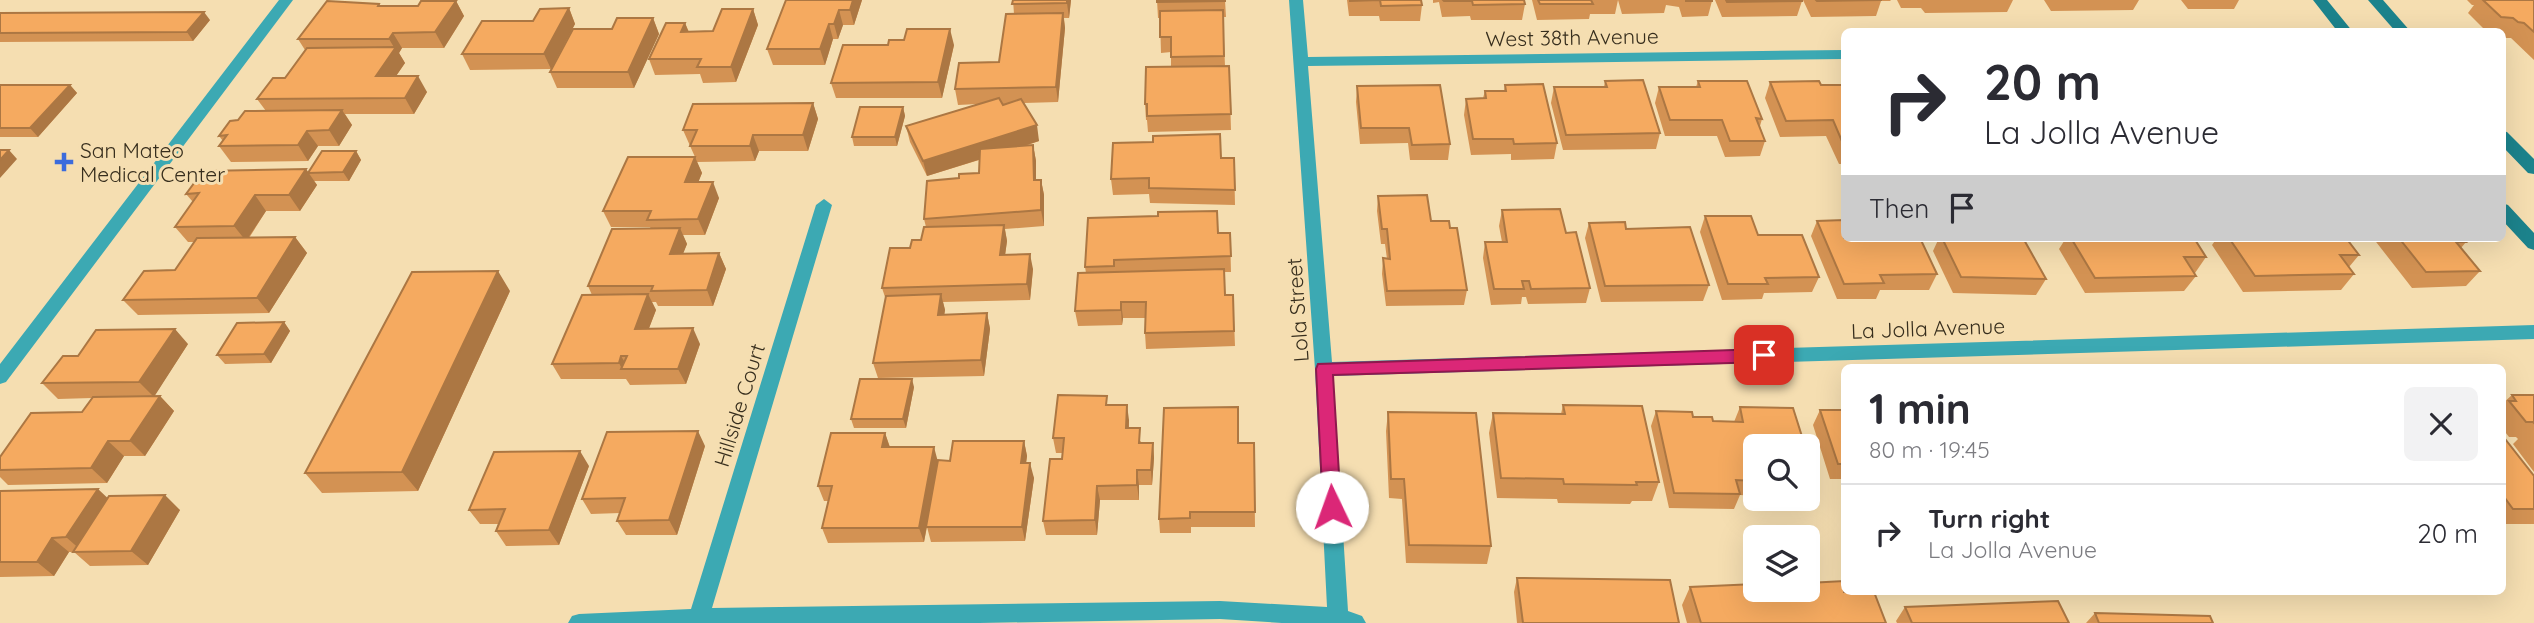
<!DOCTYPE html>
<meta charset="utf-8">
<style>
body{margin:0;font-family:Quicksand,sans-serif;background:#f2f2f3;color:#2b2b33;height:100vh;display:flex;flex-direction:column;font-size:26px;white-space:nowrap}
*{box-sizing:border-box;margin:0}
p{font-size:23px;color:#7c7c81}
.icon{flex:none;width:38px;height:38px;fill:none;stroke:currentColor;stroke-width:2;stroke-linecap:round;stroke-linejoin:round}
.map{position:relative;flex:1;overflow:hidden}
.drawer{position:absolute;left:1841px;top:364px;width:665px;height:231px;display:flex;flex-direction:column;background:#fff;border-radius:10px;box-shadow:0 7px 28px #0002}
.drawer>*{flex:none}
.hud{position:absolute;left:1841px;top:28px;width:665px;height:214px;border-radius:10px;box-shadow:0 7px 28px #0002;background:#fff;color:#2b2b33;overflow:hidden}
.controls{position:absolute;left:1743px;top:434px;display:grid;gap:14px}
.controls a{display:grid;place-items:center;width:77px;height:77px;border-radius:10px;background:#fff;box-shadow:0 7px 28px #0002;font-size:35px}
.pin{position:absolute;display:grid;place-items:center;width:60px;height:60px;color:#fff;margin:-30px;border-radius:14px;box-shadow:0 4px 10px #0006}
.me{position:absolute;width:77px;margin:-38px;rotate:357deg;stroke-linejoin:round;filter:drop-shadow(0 0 5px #0008)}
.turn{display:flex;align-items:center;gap:24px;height:147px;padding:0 28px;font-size:32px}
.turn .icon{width:91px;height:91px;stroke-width:2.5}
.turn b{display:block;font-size:49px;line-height:60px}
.then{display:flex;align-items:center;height:66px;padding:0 28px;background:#0003;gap:14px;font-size:26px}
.round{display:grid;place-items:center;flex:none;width:74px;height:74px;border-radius:10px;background:#f2f2f3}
.headline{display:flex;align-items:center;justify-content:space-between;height:119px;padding:0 28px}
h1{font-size:42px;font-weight:800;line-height:52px}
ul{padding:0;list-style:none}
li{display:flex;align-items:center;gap:21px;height:98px;padding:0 28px;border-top:2px solid #e1e1e2}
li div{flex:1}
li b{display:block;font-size:26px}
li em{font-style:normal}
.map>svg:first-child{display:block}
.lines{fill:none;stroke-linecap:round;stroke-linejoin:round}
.minor{fill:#3ca9b3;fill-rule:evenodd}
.secondary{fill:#1c838c;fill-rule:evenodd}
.wall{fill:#d39253}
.shaded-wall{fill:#ac7743}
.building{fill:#f5aa60;stroke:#ac7743;stroke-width:2}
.route{fill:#db2777;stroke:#8e194d;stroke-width:2}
.poi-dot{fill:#3b6bdc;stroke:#f5deb1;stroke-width:2.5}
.labels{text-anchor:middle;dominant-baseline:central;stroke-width:6;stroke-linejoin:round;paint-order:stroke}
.street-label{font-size:21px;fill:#372e1d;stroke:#f5deb1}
.poi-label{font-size:21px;fill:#372e1d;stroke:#f5deb1;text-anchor:start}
</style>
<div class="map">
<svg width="2534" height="623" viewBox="0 0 2534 623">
<rect width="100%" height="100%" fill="#f5deb1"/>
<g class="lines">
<path class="minor" d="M279 0H293L6 382 0 384V364Z
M1289 0H1303L1308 57 1844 50V59L1308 66 1332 362 2534 325V339L1333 376 1348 611 1362 616 1366 623H1282L1220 619 979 623H568L572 616 579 614 691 609 816 205 824 199 832 205 712 608 1220 601 1327 607 1315 369Z"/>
<path class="secondary" d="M2313 0H2327L2353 32H2338Z
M2368 0H2383L2411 32H2396Z
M2502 131 2507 132 2534 159V174L2528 173 2502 146Z
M2502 203 2508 205 2534 233V250L2528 248 2502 220Z"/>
</g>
<path class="wall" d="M786 0H862L854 25H843L838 39H833L825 65H773L767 49Z
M1013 0H1071L1069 18H1064L1065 28 1058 102 1024 103 1039 141 1025 146 1033 145 1036 161V180H1041L1044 195V226L1005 229 1007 241 1005 255 1033 269 1030 300 943 302 945 310 944 315 987 313 990 329 984 376 878 378 873 363 886 300 882 288 910 248 921 240 926 227 924 219 959 178 979 173V160L927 176 910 142 906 126 978 104 958 105 955 89 999 62 1014 14Z
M1157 0H1225L1226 17H1223L1225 66H1229L1231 130 1148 132 1147 120H1146L1145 104 1171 67V52L1161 53 1160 18H1158Z
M1347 0H1421L1422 5 1420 21H1380L1379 16H1349Z
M1433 0H1524L1525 4 1522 20H1471L1470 16 1442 17 1439 2 1433 3Z
M1532 0H1618L1615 14H1590L1589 19 1537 20Z
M1618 0H1712V1L1708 16 1682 17 1679 7 1666 5 1664 13 1622 14Z
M1715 0H1802V1L1797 16 1722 17Z
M1803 0H1891L1890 1H1881L1876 16 1811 17Z
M1897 0H2013L2007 12 1925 13 1921 8H1901Z
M2044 0H2139L2133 10 2051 11Z
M2181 0H2239L2234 9H2188Z
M2467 0H2534V60L2511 38H2505L2502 35V32H2487L2468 13 2474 5H2472Z
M456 1 464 16 444 48H402L399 53 405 63 396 76 427 92 414 114H345L352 125 339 146H318L308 161 231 162 219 146 223 141 219 136 238 120 266 111 257 99 285 78 305 50 298 39 379 4 381 6H418Z
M569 8 575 24 551 69 470 70 462 54 533 21Z
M753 9 758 25 736 82 703 83 700 74 655 75 649 59 685 23 689 32 713 31Z
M0 13 210 20 193 41 0 42Z
M653 18 659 34 634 88H557L550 72 612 29Z
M954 45 942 98H836L831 83Z
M1605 81 1660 133 1656 149 1563 150 1551 103 1554 87H1604Z
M1698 81 1762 119 1760 126 1765 141 1760 156 1725 157 1717 136H1665L1655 103 1659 87H1696Z
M1770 82 1821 85H1844V164H1839L1826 136 1780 137 1765 98Z
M0 85H70L77 93 38 137H0Z
M1505 85 1557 143 1554 159 1511 160V154L1471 155 1464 115 1466 99 1483 98 1485 91H1504Z
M1357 86 1450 144 1448 160H1410L1408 143 1360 144 1356 102Z
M813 103 818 119 808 151H759L755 161 697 162 702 173 698 182 719 198 705 235H683L687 244 683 253H719L726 269 713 306H658L656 302H652L656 310 649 328 700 344 686 384 630 385 626 379H561L552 364 592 295 588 286 651 229 650 227H611L603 211 695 157 683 130Z
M903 107 905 116 897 146H854L852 137Z
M356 151 361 160 349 181H314L317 185 300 211H266L249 238 295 237 307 253 269 313 138 315 123 300 175 270 194 242H188L175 227 193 202 186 194 306 169 308 172Z
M1221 158H1234L1235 205 1150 203 1149 194 1113 195 1111 179Z
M1378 196 1431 221 1467 290 1464 305 1386 306 1382 274 1383 258 1387 259 1385 244H1381L1377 211Z
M1502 210 1566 233 1590 288 1586 303 1528 304 1526 297H1522L1521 304 1491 305 1483 258 1485 242H1502L1499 226Z
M1158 216 1218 233H1230L1231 272H1224L1225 295H1233L1235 346 1146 349 1145 333V318H1123L1122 325 1078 326 1075 311 1086 273 1085 267Z
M1705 216 1758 235 1819 277 1812 292 1764 293 1762 299 1722 300 1700 232Z
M1817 221 1937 274 1929 290H1880L1876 299H1837L1811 236Z
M1589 223 1626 229 1709 285 1703 301 1601 302 1585 238Z
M1939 238H2023L2046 279 2036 295 1953 293 1933 251Z
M2066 238H2194L2206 257 2195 273H2194L2196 276 2184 291 2085 293 2059 249Z
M2217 238H2346L2359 255 2349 267 2354 274 2341 290 2243 292 2212 245Z
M2373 238H2467L2465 241 2466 242 2461 248 2480 271 2466 286 2412 288Z
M510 291 418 491 322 493 305 473Z
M284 322 290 331 271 363 225 364 217 355Z
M188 344 154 396H160L174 411 145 456H124L107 483 8 485 0 477V457L82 412 92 398 58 399 42 383 78 356Z
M914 387 906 428H854L851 419Z
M2512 395H2534V472L2513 444 2518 439 2516 437H2509L2502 428V404Z
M1108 405 1129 420V428L1142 443H1153L1154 458 1152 485H1139V500H1100L1097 535H1046L1043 521 1062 459V453H1056L1053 438Z
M1563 405 1659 482 1652 501H1632L1630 504 1558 503 1557 499 1497 498 1489 433 1493 413 1561 414Z
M1740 407 1755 446V496L1740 495 1734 509 1669 508 1651 426 1656 411 1713 421 1734 422Z
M1820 410H1844V479H1830L1813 425Z
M1388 412 1491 546 1487 564 1406 563 1402 499 1389 498 1386 431Z
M885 433 890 447 938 461H950L1024 441 1027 456 1026 463 1034 478 1025 541 931 542 927 527 924 542 828 543 822 528 829 501H824L818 486Z
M2502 435 2534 476V524H2502Z
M1238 443H1254L1255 527H1191V533H1160L1159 519Z
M705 446 677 535H626L617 521 620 513 591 514 582 499Z
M1808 456 1816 481 1808 496Z
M589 466 559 545 506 546 496 531 498 524H480L469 510Z
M0 491 108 498 180 510 148 565 90 566 74 552H69L54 576 0 577Z
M1517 578 1679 623H1517L1514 592Z
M1690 587 1886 623H1687L1682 605Z
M1905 607 2069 623H1897L1896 621Z
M2095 613 2213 623H2086Z"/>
<path class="shaded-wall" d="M853 0H862L854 25 850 10Z
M1067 0H1071L1069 18 1067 3Z
M456 1 464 16 444 48 435 32Z
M569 8 575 24 551 69 544 54Z
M753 9 758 25 736 82 731 67Z
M839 10 843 25 838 39 834 24Z
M204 12 210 20 193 41 187 32Z
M1063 13 1065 28 1058 102 1056 87Z
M653 18 659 34 634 88 628 72Z
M685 23 691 38 681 32Z
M829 24 833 39 825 65 820 49Z
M950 29 954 45 942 98 938 82Z
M393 33 402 48 399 53 405 63 385 92 376 76 395 49 389 39Z
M418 76 427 92 414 114 405 98Z
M70 85 77 93 38 137 30 128Z
M813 103 818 119 808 151 803 135Z
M903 107 905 116 897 146 895 137Z
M342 110 352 125 339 146 329 130Z
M1037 125 1039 141 927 176 923 161Z
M307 131 318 146 308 161 298 145Z
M753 135 759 151 755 161 750 146Z
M1033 145 1036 161V196L1034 180Z
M9 150 17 159 0 178V160Z
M356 151 361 160 349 181 343 172Z
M695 157 702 173 692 198 685 182Z
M306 169 317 185 300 211 289 195Z
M1041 180 1044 195V226L1041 210Z
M713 182 719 198 705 235 698 219Z
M255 195 266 211 246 241 234 226Z
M1004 225 1007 241 1003 270 1000 255Z
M680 228 687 244 677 269 670 254Z
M295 237 307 253 269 313 257 298Z
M719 253 726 269 713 306 707 290Z
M1030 254 1033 269 1030 300 1027 284Z
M498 271 510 291 418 491 402 472Z
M648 294 656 310 643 344 635 329Z
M941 294 945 310 942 330 938 315Z
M1121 302 1123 318 1122 325 1121 310Z
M987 313 990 329 984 376 981 360Z
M284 322 290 331 271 363 264 354Z
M693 328 700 344 686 384 678 369Z
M175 329 188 344 154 397 139 382Z
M621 356 629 369H622L619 363Z
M912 379 914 387 906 428 903 419Z
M160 396 174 411 145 456 130 441Z
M1127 405 1129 420 1128 443 1126 428Z
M698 431 705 446 677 535 669 520Z
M885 433 890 448 882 447Z
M108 441 124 456 107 483 91 468Z
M1024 441 1027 456 1024 478 1021 463Z
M1153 443 1154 458 1152 485 1151 470Z
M934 447 938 462 924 542 919 528Z
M580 451 589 466 559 545 549 530Z
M1030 463 1034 478 1025 541 1022 527Z
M1137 470 1139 485V500L1137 485Z
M1097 486 1100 500 1097 535 1095 520Z
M98 489 114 504 83 552 66 537Z
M165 495 180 510 148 565 131 551Z
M52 538 69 552 54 576 37 562Z"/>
<path class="building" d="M786 0H853L850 10H839L834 24H829L820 49H767Z
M1013 0H1067V3L1012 4Z
M1157 0H1225V1L1157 2Z
M1350 0H1421L1422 5 1381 6 1380 0 1350 1Z
M1443 0H1524L1525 4 1473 5 1472 1H1444Z
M1538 0H1591L1593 4H1540Z
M1686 0H1712V1H1686Z
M1726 0H1802V1L1727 2Z
M1816 0H1882L1817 1Z
M2483 0H2534V32L2524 23 2518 22 2513 18 2501 17Z
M327 1 379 4 378 6H418L421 1H456L435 32 393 33 389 39H298Z
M569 8 544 54H462L482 21H533L540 9Z
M722 9H753L731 67H697L701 59H649L666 23H685L681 32 713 31Z
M1223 10 1224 56 1171 57V37H1160V11Z
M204 12 187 32 0 33V13Z
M1063 13 1056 87 955 89 959 63 999 62 1006 14Z
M617 18H653L628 72H550L573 29H612Z
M907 29H950L938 82 831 83 843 45H888L889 40H904Z
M396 47 376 76H418L405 98 257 99 273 78H285L307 48Z
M1229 66 1231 114 1147 116V104H1145L1146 67Z
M1643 80 1660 133 1566 135 1554 87H1607L1605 81Z
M1698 81H1747L1762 119 1756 118 1765 141H1730L1722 120H1670L1659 87H1700Z
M1819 81 1821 85H1844V146L1833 120 1786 121 1770 82Z
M1543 84 1557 143 1514 144 1513 139H1473L1466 99 1486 98 1485 91H1506L1505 85Z
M0 85H70L30 128H0Z
M1440 85 1450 144 1412 145 1409 128H1361L1357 86Z
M999 98 1003 105 1021 99 1037 125 923 161 906 126Z
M813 103 803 135H753L750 146H690L697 130H683L693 104Z
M860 107H903L895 137H852Z
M342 110 329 130 307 131 298 145 219 146 227 135 219 136 230 121 238 120 245 111Z
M1220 134 1221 158H1234L1235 190 1149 188V178L1111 179 1113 143 1153 142V136Z
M1033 145 1034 180H1041V210L924 219 927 181 959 178V174L979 173 980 149Z
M0 150H9L0 160Z
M322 151H356L343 172 308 173Z
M628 157H695L685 182H713L698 219 647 220 651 211H603Z
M306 169 289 195H255L234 226 175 227 199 193 186 194 203 171Z
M1427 195 1431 221H1449L1450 228H1457L1467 290 1387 291 1383 258 1390 259 1387 229H1382L1378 196Z
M1560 209 1566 233 1576 232 1590 288 1531 289 1529 281H1522L1524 289H1494L1485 242H1507L1502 210Z
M1217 211 1218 233H1230L1231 256 1114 260V266L1085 267 1088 218 1158 216V212Z
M1705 216H1751L1758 235H1802L1819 277 1765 278 1768 284H1728Z
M1844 220V238H1920L1937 274 1880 275 1884 283 1844 284 1817 221Z
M1625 222 1626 229 1690 227 1709 285 1605 286 1589 223Z
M1004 225 1000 255 1030 254 1027 284 882 288 890 248H910L912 240H921L924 227Z
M680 228 670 254 719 253 707 290 651 291 653 286H588L612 229Z
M295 237 257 298 123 300 144 271 175 270 197 238Z
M1942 238H2023L2046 279 1961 277Z
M2071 238H2194L2206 257H2184L2196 276 2095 278Z
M2229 238H2346L2359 255H2340L2354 274 2255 276Z
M2399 238H2463L2466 242H2456L2480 271 2426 272Z
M1224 269 1225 295H1233L1234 331 1145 333 1146 302H1121V310L1075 311 1078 273Z
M498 271 402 472 305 473 412 272Z
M648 294 635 329 693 328 678 369H621L627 356H621L619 363 552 364 582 295Z
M941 294 938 315 987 313 981 360 873 363 886 296Z
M284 322 264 354 217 355 237 323Z
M175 329 139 382 42 383 63 356H78L96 330Z
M860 379H912L903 419H851Z
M1058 395 1107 396 1106 405H1127L1126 428H1140L1139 443H1153L1151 470H1137V485L1097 486 1095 520 1043 521 1050 459H1062L1064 438H1053Z
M2512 395H2534V423L2533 422H2526L2509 401H2516Z
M160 396 130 441H108L91 468 0 470V457L31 413 82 412 93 397Z
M1563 405 1642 406 1659 482H1636L1637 485 1564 484 1563 479 1501 478 1493 413 1565 414Z
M1238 407V443H1254L1255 512H1190V518L1159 519 1164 408Z
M1740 407 1793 408 1805 446H1755V481L1736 480 1740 494 1674 493 1656 411 1692 412 1693 417H1712L1713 421 1743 422Z
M1820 410H1844V464H1838Z
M1388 412 1476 413 1491 546 1409 545 1404 479H1391Z
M698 431 669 520 617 521 625 498 582 499 607 432Z
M831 433H885L882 447H934L919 528H822L832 486H818Z
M2502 435 2534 476V509H2513L2502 494Z
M953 441H1024L1021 463H1030L1022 527H926L938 460 950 461Z
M580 451 549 530 496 531 505 509 469 510 494 452Z
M1808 456 1816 481H1808Z
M98 489 66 537 52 538 37 562H0V491Z
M165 495 131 551 73 552 109 496Z
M1517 578 1670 580 1679 623H1523Z
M1844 581V592H1874L1886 623H1701L1690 587 1755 584V590H1808V583Z
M2058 601 2069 623H1912L1905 607Z
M2095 613 2210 616 2213 623H2099Z"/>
<path class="route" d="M1764 349 1772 355 1764 362 1333 375 1341 507 1338 512 1332 514 1325 512 1323 507 1316 369 1318 364Z"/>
<path class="poi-dot" d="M60.5 151.5h7v7h7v7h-7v7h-7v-7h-7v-7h7z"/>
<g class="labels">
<g class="street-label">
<text transform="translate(1572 37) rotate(-1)">West 38th Avenue</text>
<text transform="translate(1297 310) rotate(-94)">Lola Street</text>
<text transform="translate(1928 328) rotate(-2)">La Jolla Avenue</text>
<text transform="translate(739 405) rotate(-73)">Hillside Court</text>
</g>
<g class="poi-label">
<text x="80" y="150">San Mateo<tspan x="80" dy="24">Medical Center</tspan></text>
</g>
</g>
</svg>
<div class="controls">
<a><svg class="icon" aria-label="search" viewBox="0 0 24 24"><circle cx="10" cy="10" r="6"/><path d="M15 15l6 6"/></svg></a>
<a><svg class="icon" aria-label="layers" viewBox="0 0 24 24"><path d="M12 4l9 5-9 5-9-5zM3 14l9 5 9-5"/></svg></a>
</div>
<div class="pin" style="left:1764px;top:355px;background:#d93025"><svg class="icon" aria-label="arrive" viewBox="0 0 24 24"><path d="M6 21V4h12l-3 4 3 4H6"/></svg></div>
<svg class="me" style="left:1332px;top:507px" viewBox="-20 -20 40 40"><circle r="19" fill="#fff"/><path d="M0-13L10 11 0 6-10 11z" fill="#db2777"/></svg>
<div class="hud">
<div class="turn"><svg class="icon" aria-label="right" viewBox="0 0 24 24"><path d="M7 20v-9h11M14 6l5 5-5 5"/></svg><div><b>20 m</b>La Jolla Avenue</div></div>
<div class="then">Then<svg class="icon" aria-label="arrive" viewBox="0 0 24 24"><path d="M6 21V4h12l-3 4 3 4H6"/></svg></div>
</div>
<section class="drawer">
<div class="headline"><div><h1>1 min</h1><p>80 m · 19:45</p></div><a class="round"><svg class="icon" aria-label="close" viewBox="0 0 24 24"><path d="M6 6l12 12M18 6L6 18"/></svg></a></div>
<ul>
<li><svg class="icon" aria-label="right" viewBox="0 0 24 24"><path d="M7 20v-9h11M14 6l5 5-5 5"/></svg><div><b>Turn right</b><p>La Jolla Avenue</p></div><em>20 m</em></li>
</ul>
</section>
</div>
